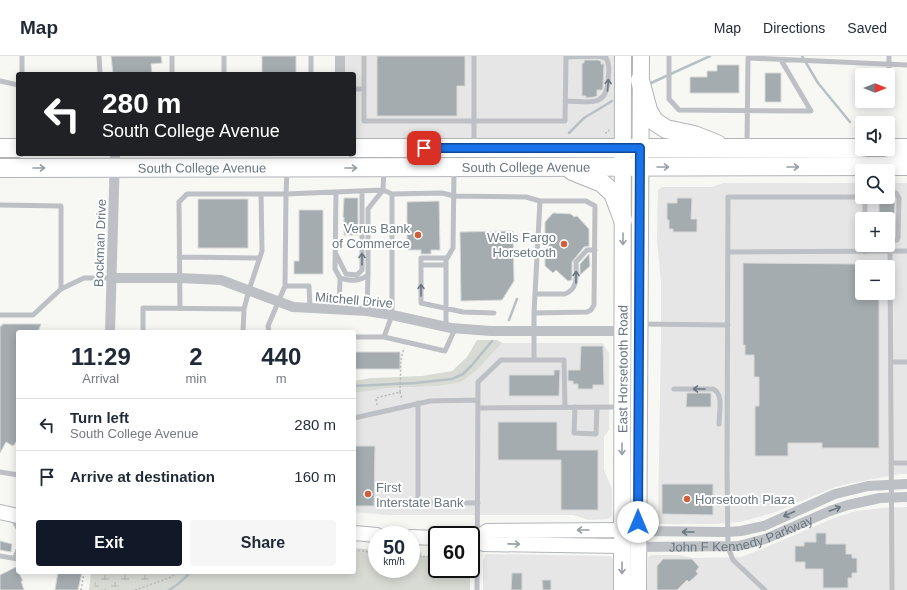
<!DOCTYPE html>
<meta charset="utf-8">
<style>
body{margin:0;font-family:Arial,sans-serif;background:#f6f6f7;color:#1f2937;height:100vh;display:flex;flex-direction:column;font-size:15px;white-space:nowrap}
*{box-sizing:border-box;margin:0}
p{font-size:13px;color:#747a83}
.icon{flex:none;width:22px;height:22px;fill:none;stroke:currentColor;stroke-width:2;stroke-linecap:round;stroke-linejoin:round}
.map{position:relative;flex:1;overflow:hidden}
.side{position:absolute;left:16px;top:274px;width:340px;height:244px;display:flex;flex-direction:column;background:#fff;border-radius:4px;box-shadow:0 2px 10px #0003}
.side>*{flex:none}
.hud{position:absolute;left:16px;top:16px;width:340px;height:84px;border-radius:4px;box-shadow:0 2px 10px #0003;background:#202124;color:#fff;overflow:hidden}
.needle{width:26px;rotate:90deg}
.controls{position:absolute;left:855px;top:12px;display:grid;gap:8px}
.controls a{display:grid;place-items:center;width:40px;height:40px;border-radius:4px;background:#fff;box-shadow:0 2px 10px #0003;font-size:20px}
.speed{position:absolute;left:368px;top:470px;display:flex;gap:8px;font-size:20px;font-weight:700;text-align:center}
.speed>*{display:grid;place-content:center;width:52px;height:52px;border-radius:50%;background:#fff;box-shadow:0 2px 10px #0003;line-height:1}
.speed small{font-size:10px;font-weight:400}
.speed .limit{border:2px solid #111;border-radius:6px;background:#fff;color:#111}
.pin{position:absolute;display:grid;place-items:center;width:34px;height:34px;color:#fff;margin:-17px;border-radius:8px;box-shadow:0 2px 6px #0006}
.me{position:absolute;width:44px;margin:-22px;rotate:0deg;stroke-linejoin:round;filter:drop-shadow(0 0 3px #0008)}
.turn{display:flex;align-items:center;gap:14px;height:84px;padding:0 20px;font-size:18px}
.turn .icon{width:52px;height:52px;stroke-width:2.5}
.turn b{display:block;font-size:28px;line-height:34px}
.eta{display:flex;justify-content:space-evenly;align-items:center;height:68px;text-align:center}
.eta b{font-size:24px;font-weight:700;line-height:28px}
.primary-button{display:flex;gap:8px;margin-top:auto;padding:8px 20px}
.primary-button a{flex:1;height:46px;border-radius:4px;background:#111827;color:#fff;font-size:16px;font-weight:700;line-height:46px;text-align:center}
.primary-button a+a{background:#f6f6f7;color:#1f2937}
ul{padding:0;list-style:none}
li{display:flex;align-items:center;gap:12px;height:52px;padding:0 20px;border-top:1px solid #e0e1e3}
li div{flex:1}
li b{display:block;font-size:15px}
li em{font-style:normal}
header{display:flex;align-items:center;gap:24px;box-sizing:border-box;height:56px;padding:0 20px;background:#fff;border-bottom:1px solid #e0e1e3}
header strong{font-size:19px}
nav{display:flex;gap:22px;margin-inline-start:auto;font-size:14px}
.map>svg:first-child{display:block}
.built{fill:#e5e6e5;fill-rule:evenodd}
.green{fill:#d7dbd4}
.wetland{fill:url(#wetland-marsh)}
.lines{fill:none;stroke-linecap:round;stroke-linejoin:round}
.stream{stroke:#b7c1c5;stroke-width:2.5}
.building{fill:#a4acb0;stroke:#d8d8d7}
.secondary-casing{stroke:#b2b6ba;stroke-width:16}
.primary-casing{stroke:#b1b5b8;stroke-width:18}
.highway-casing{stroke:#b1b4b7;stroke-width:20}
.path{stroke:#b7babc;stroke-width:1.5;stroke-dasharray:2 2;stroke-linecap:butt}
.lane{stroke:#bdc0c4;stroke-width:5}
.street{stroke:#bdc0c4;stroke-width:10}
.secondary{stroke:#fff;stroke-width:14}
.primary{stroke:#fff;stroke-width:16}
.highway{stroke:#fff;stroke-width:18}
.oneway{stroke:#6a7781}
.oneway2{stroke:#97a0a7}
.route-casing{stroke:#114b97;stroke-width:10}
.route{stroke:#1a73e8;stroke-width:7}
.poi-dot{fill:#cd5f3e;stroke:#fff;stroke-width:1.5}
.labels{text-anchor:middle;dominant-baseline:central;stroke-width:4;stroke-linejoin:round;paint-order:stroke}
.street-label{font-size:13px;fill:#6a7781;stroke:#fff}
.poi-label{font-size:13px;fill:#6a7781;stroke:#fff;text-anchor:end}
</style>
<header>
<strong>Map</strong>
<nav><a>Map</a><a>Directions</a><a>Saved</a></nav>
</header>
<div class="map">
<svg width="907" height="534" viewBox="0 0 907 534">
<defs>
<pattern id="wetland-marsh" width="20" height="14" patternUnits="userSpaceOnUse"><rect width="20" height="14" fill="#d7dbd4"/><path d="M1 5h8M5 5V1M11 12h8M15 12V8" fill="none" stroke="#b2b6b1"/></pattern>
</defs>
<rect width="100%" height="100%" fill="#f7f7f4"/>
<path class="built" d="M340 0H623V92H354V18H340Z
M723 127H862V141H888V127H907V418H900L852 427 835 431 773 457 740 466 716 468H658L661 279V226L657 184 658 134 662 131H712ZM862 163H888V189H862ZM862 211H888V237H862Z
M502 287H603L609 297V374L604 381V414L612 433V460L608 463 589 464 573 459H389L354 456V337L389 332 439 330 461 326 476 315Z
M907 451V534H647L648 503 649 500 653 499H679L693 502 741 501 762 493 834 462 856 455 881 452Z
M486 498 610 500 613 503 614 508V534H483V504Z"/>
<path class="green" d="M477 284H497L502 287 476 315 461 326 439 330 389 332 354 337V325L371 322 422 320 452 315 467 301Z
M354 492 377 494V513H411V496H421L422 500H430V496H437V513H470V534H89L91 516H354Z"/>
<path class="wetland" d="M96 516H160V518L152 523 119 530 113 534H94Z"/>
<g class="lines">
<path class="stream" d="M802 0 818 27 850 66
M651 27 710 0
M569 77 584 62 612 45
M509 264 517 243
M354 330 415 327 452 323 463 318 472 309 492 285
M169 534 178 528 191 516"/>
</g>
<path class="building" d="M111 0H161L162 7 151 8 152 18H113Z
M262 0H296V18H262Z
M377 0H465V30H457V60H377Z
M584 4H598L601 5V8H604L603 32 602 34H597V40L594 41 586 42V40H582V7H584Z
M717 9H739V37H690V21H707V15H717Z
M765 17H781V46H765Z
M879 141H894L895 143 894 177H888V163H881V158H879Z
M344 142H358V179H344V161H343Z
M677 142H692L691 163H697V176H673V173H669V164H667V147H677Z
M198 143H248V192H198Z
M439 145 440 194H431V198H421V194H407V146Z
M299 154H323V218H294V205H299Z
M553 157 571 158 574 161 577 160 589 173V190L584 191 572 206V224L568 225 556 214 553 217 545 210V166Z
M513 175 514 225 502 244 461 245 460 176Z
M589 198 590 210 580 219V208Z
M743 207 862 208V237H879V392H822V387H788V400H755V350H759V321H754V299H745V289H743Z
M2 268H41L38 276H18V387L16 386 13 390 6 386 0 397V270H2Z
M581 290H603L604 329H593V333H578V328H573V325H568V314H580Z
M354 296H400V313H354Z
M554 314H560L559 340H509V319H554Z
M687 337H711V351H686Z
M498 366H557V394H598V454H561V404H498Z
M354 390H375L374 450H354Z
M662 428H713V459L662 458Z
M816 477H826V488H846V498H852V502H857V517H852V522H848V532H823V513H805V506H795V490H804V486H816Z
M0 485 12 488 11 496 0 494Z
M663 503H692L699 511 696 515 698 518 689 526 687 524 677 534H657V510Z
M16 511 23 525H21L24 534H0V519Z
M58 516H82L78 534H55Z
M512 517H522V534H511Z
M542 524H551V534H543Z"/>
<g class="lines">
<g class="secondary-casing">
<path id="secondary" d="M0 456 18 460
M354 477 377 479
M411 481 437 482
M471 482H478L487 475 622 474 638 475
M478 482 484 488 622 490"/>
</g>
<g class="primary-casing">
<g id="primary">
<path id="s2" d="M622 534 623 0"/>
<path d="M638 534 641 0"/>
</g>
</g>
<g class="highway-casing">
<g id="highway">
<path d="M640 24 648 54 654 65 666 73 694 79 717 88"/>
<path d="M0 92H18"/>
<path d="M354 92H862"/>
<path d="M888 92H907"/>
<path id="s3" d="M0 112 907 110"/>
<path d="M572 115 602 127 613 137 623 164"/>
</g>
</g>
<path class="path" d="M605 77 608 76 610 73
M400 336 402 344
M377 349 376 342 400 336 401 303 404 292
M354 494 377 497
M411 500 437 501
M81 534 84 516
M135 534 169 522 179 516"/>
<path class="lane" d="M99 0 100 18
M172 0V18
M224 0V18
M364 0V65H565L566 0
M669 0V43L679 54 811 55 781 4
M22 18V0
M311 18V0
M0 25 18 29
M354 33H364
M889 41V0
M565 45C587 45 607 53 608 24 609 15 610 9 606 2L599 0 566 1
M474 89V0
M747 89 748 2 907 9
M287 115 286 138 383 134 384 113
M336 136 335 213 340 222C351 225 359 226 368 219V153L383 134 392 138 442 137 454 140 526 141 540 145H586L595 150 594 249 591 254 587 256 534 257
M888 136 896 137 899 142 898 182 897 184 888 185
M865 141V163
M0 149 61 150V233
M865 189V196
M728 196 907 195
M890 196 892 534
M336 198 346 218 357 219 362 214V135
M179 201 260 202
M421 209V202H447
M446 209H421V247L463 256 494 257
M285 230H309L310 252
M535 238H565C579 233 576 218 576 206L587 194H595
M180 252 179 146 187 138H286L285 230 268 270 269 276
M244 253 249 234 262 195 261 138
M339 254 340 222
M367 255 368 219
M0 259H33L61 233 84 222H112
M641 268 728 269
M446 271V204L453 192 454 115
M143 276V252L244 253 243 276
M354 281H384L445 295 455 273
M384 281 392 259V138
M534 304V257L540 145
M891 306H907
M674 333H713C724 337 719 358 719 368
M418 347V447H478
M575 351 574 377 596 378 597 351
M478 352 621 351
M354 362 430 345 478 344
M891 407H907
M0 416 18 419
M12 461 18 472
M0 500 18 503
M15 502 18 494
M477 534 478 326 501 304H564L565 351
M765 534 733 504 728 491 727 413 728 141H862"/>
<g class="street">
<path d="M340 18V0"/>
<path d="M112 222H179L221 224 293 251 367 255 392 259 451 272 491 275H622L631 288V296L635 309"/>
<path d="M110 276 115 98"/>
<path d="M638 475 727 476 741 475 764 470 835 438 868 430 907 428"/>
<path id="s1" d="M634 491 738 490 765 483 830 455 848 449 880 442 907 441"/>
</g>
<use href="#secondary" class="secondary"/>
<use href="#primary" class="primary"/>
<use href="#highway" class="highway"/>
</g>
<defs><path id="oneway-shaft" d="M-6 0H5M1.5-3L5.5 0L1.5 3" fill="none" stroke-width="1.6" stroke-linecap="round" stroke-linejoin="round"/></defs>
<g class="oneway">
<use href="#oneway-shaft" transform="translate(608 29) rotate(-85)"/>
<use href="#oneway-shaft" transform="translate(362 203) rotate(-90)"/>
<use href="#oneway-shaft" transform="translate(576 221) rotate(-89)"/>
<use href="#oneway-shaft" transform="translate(421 234) rotate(-90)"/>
<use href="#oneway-shaft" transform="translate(699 333) rotate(-180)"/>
<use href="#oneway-shaft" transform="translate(835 453) rotate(-20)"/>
<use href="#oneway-shaft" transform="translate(789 458) rotate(156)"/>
<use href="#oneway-shaft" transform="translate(688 476) rotate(-180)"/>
</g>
<g class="oneway2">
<use href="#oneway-shaft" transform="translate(663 111)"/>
<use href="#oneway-shaft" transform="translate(793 111)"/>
<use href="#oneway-shaft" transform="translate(39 112)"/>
<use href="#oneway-shaft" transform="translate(351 112)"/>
<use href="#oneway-shaft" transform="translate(623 183) rotate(90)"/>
<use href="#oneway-shaft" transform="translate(622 393) rotate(90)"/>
<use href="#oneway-shaft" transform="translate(583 474) rotate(180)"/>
<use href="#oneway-shaft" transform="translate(514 488) rotate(1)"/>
<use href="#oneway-shaft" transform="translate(622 512) rotate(90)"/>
</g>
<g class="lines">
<g class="route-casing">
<path id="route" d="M424 92H640L638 466"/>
</g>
<use href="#route" class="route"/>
</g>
<g class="poi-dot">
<circle cx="418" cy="179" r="4"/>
<circle cx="564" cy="188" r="4"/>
<circle cx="368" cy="438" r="4"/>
<circle cx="687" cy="443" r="4"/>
</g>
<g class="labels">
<g class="street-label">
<text stroke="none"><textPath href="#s3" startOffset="202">South College Avenue</textPath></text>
<text stroke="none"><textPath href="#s3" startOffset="526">South College Avenue</textPath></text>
<text transform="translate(100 187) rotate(-88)">Bockman Drive</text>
<text transform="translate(354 244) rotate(5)">Mitchell Drive</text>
<text stroke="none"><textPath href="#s2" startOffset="221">East Horsetooth Road</textPath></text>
<text stroke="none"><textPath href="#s1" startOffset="109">John F Kennedy Parkway</textPath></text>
</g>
<g class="poi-label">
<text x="410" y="172">Verus Bank<tspan x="410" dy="15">of Commerce</tspan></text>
<text x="556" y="181">Wells Fargo<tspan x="556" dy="15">Horsetooth</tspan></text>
<text x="376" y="431" text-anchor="start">First<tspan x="376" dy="15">Interstate Bank</tspan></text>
<text x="695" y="443" text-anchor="start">Horsetooth Plaza</text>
</g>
</g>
</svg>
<div class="controls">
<a><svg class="needle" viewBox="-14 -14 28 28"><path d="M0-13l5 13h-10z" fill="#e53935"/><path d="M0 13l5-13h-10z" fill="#747a83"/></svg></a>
<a><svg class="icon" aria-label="sound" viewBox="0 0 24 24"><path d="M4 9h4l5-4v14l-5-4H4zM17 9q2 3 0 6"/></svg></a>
<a><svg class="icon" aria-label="search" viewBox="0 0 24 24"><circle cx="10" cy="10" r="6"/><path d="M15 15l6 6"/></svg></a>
<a>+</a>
<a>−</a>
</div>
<div class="speed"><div>50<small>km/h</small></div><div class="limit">60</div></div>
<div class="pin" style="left:424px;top:92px;background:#d93025"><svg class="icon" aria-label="arrive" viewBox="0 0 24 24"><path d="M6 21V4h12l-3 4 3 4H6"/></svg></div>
<svg class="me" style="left:638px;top:466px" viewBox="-20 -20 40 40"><circle r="19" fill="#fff"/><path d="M0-13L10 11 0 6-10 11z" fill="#1a73e8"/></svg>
<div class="hud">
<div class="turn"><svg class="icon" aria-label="left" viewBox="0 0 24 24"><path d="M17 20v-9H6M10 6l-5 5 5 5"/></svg><div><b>280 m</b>South College Avenue</div></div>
</div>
<section class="side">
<div class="eta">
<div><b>11:29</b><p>Arrival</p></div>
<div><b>2</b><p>min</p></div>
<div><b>440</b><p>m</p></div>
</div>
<ul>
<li><svg class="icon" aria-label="left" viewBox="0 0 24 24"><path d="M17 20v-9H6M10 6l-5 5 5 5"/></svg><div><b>Turn left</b><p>South College Avenue</p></div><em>280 m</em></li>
<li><svg class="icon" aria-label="arrive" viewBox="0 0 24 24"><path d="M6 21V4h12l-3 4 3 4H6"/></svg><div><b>Arrive at destination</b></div><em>160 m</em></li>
</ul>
<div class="primary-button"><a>Exit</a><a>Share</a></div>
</section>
</div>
